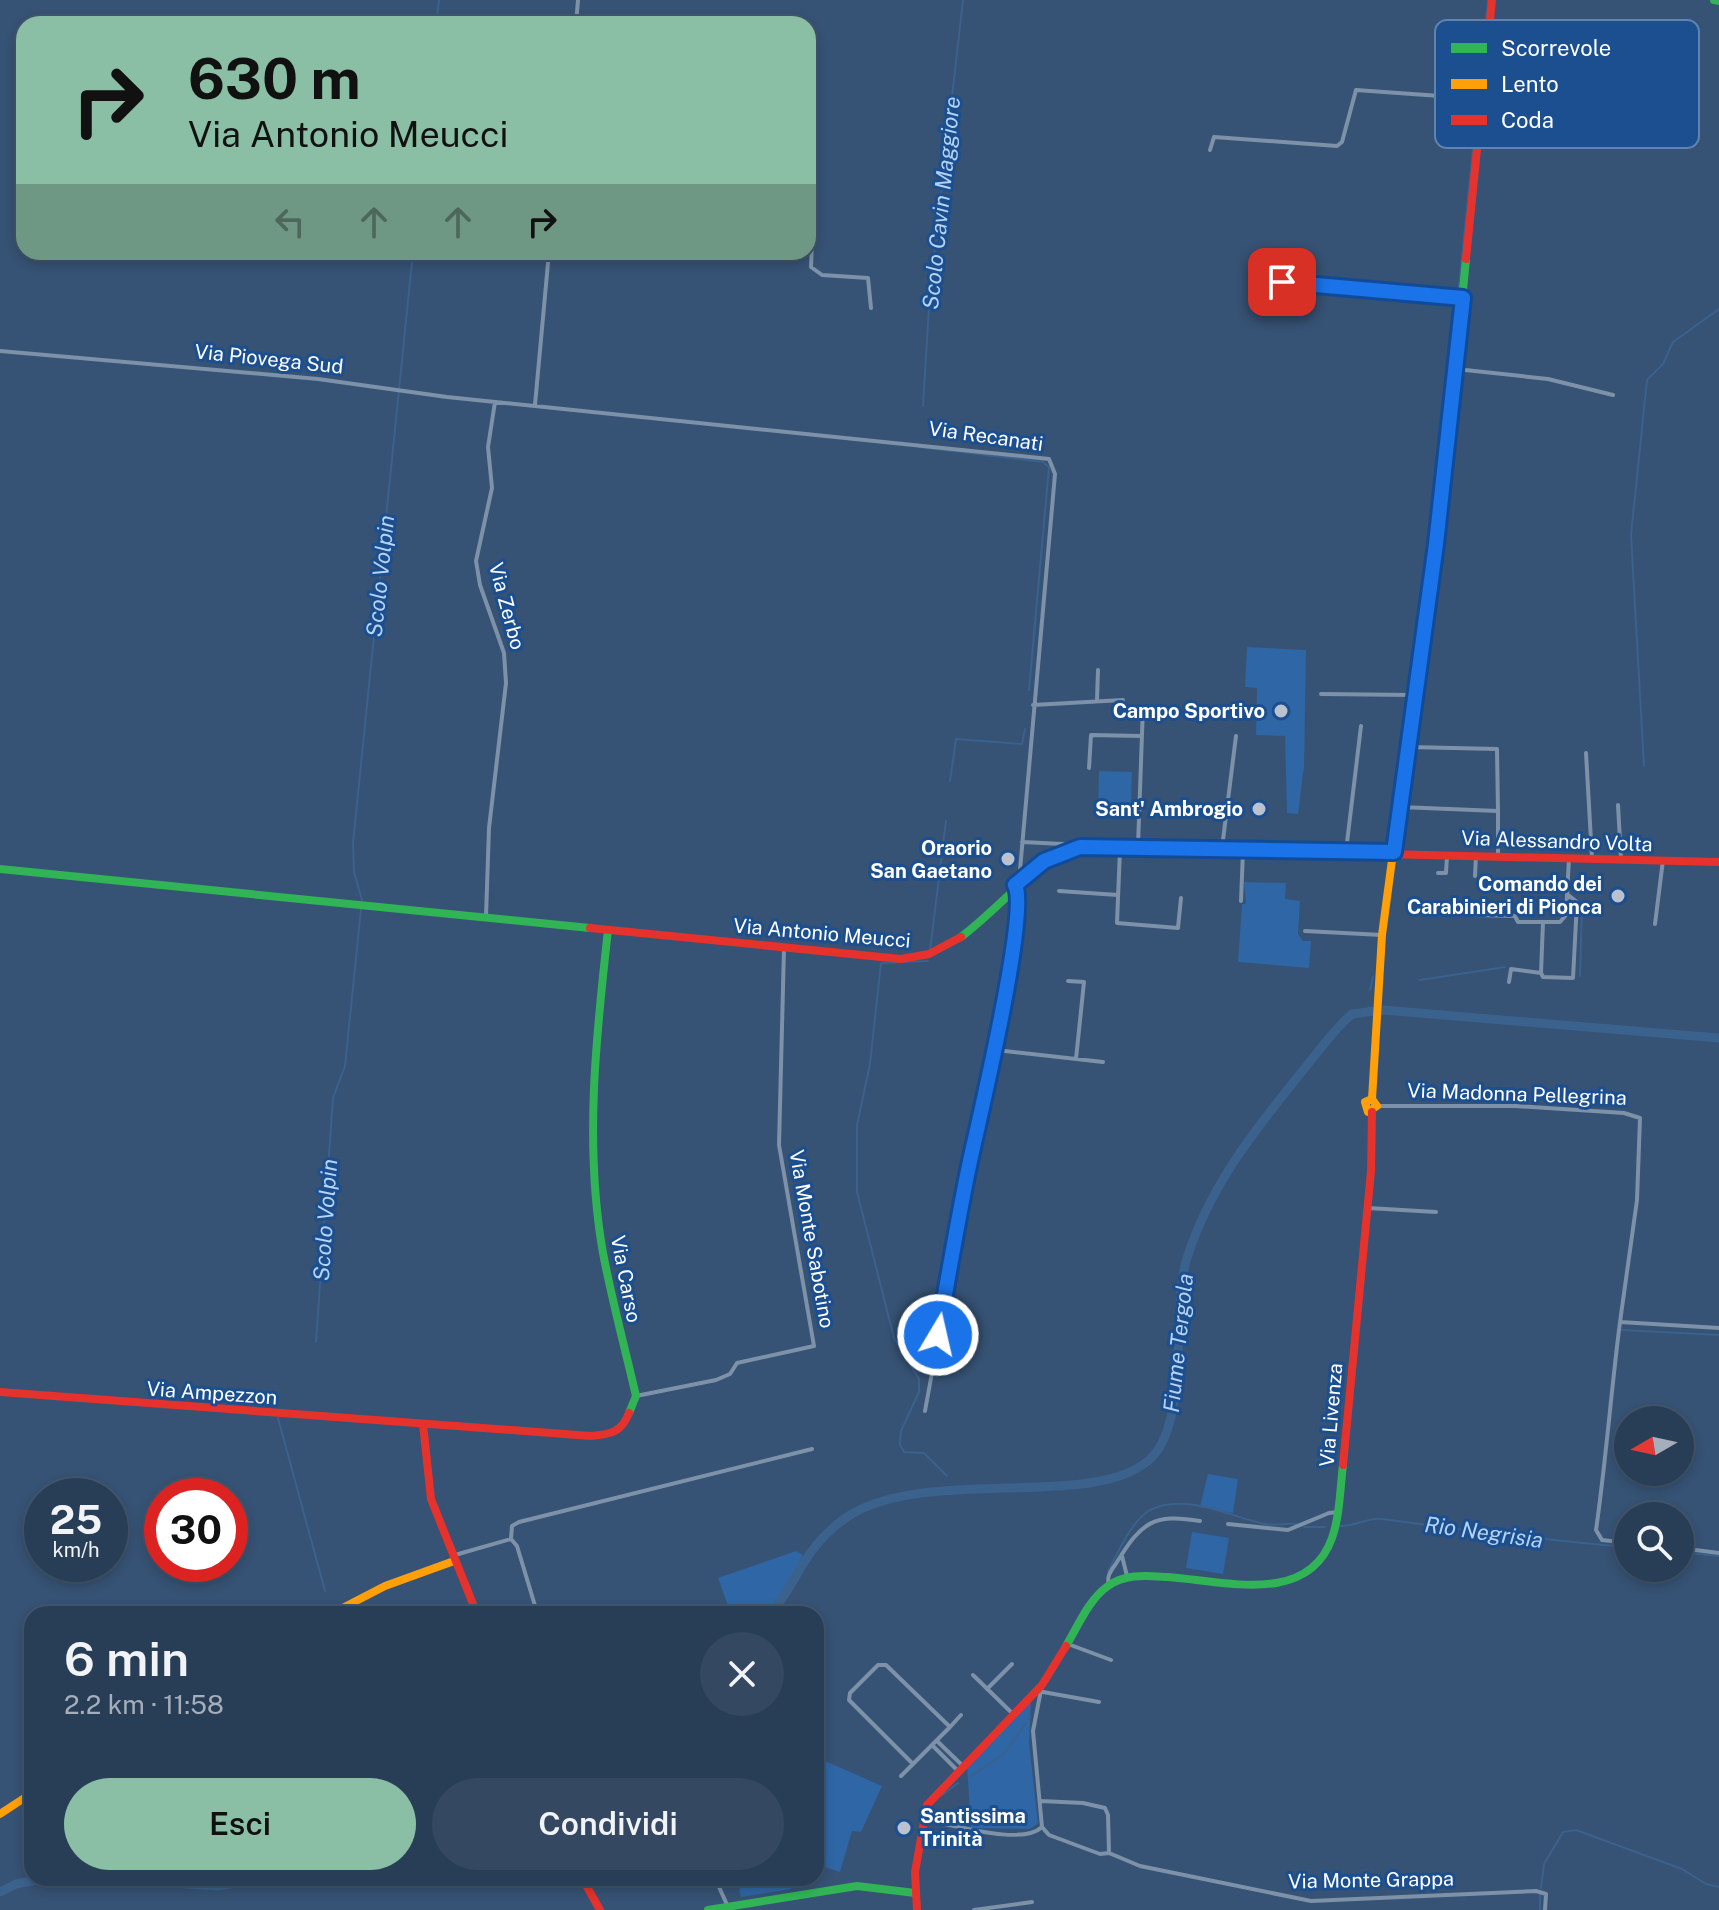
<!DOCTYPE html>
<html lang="it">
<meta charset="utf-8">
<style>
body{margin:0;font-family:"Public Sans",sans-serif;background:#344961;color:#f1f3f6;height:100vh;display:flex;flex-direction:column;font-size:30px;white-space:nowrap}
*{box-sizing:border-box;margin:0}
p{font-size:26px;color:#a5aeba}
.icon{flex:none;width:44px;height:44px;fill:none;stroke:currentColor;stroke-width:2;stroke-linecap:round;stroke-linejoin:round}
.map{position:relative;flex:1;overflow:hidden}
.panel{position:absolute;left:24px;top:1606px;width:800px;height:280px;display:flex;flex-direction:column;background:#283e57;border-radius:24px;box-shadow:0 4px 12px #0003,0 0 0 2px #44576d}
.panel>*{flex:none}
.guide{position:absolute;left:16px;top:16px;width:800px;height:244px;border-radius:24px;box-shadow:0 4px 12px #0003,0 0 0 2px #44576d;background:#8abfa5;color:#111;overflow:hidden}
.needle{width:52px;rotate:261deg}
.fabs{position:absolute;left:1614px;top:1406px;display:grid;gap:16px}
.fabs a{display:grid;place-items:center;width:80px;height:80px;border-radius:50%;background:#283e57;box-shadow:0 4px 12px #0003,0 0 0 2px #44576d;font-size:40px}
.speed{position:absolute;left:24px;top:1478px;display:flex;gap:16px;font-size:40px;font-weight:700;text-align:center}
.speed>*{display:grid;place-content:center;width:104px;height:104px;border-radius:50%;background:#283e57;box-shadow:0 4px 12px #0003,0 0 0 2px #44576d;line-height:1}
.speed small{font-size:20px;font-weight:400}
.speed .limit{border:12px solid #d22;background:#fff;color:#111}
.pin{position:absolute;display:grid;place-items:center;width:68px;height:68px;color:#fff;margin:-34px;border-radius:16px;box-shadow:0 4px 12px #0006}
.me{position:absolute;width:88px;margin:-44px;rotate:9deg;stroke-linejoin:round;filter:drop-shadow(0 0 6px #0008)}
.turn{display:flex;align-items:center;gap:28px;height:168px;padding:0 40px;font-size:36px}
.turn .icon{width:104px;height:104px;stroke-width:2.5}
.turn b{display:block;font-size:56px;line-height:68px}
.lanes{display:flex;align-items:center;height:76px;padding:0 40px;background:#0003;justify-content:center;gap:40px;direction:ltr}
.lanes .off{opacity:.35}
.round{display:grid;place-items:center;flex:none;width:84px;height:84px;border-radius:42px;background:#344961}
.head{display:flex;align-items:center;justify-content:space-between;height:136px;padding:0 40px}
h1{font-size:48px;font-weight:600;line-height:60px}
.primary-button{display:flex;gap:16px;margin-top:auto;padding:16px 40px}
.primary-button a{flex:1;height:92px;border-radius:48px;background:#8abfa5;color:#111;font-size:32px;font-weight:600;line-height:92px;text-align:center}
.primary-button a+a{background:#344961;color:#f1f3f6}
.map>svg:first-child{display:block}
.green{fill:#2f66a5}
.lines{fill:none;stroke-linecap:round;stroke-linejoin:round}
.stream{stroke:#3b618d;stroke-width:2}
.river{stroke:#3b618d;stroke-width:9}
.street{stroke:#7d92a8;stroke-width:4}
.fast{stroke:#30b455;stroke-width:8}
.slow{stroke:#ff9f0a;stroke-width:8}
.jam{stroke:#e5322d;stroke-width:8}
.route-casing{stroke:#114b97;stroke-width:20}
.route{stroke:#1a73e8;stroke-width:14}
.poi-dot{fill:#b9c2ce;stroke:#1b4f8f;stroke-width:3}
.labels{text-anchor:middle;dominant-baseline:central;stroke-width:6;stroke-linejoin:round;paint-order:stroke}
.street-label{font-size:20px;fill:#fff;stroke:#1b4f8f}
.poi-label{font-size:20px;font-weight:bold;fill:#fff;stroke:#1b4f8f;text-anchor:end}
.water-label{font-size:22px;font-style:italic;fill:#b5d3f5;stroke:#1b4f8f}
.key{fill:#1b4f8f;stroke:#5f84b1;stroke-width:2}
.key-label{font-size:22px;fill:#fff}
</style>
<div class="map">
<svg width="1719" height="1910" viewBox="0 0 1719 1910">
<rect width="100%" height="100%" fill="#365274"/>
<path class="green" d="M1247 647 1306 650 1304 766 1298 814 1287 813 1285 736 1256 735 1257 688 1245 687Z
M1099 771 1132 772 1131 813 1098 812Z
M1244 882 1286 883 1285 899 1300 901 1298 934 1303 941H1311L1309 968 1238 962 1242 904H1246Z
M1208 1474 1238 1479 1233 1513 1200 1507Z
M1192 1532 1229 1538 1223 1574 1186 1568Z
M796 1551 803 1555 782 1597 768 1614H731L718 1578Z
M1031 1700 1029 1743 1038 1823 1030 1829 971 1828 967 1766Z
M816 1757 882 1786 861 1832 852 1831 840 1872 816 1864Z
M758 1878H789L791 1889 741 1897 739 1889Z"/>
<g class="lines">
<path class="stream" d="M436 24 439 0
M923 406 930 291 963 0
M919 447 1043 462 1049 467 1029 690
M1439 484 1488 0
M1644 766 1631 535 1647 380 1663 364 1673 342 1719 309
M950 781 956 739 1022 744 1025 729
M362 900 354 872 353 843 413 252
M930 950 946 821
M928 961 881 963 870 1064 857 1125V1192L894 1338 919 1379V1392L901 1431 900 1444 904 1452 924 1453 947 1476
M1580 976 1582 907
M1420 980 1505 967
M1370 990 1373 977
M1369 1007V1010
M1622 1330 1719 1335
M316 1342 333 1098 345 1066 361 909
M278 1418 325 1591
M950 1487V1489
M1340 1526C1355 1527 1368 1517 1382 1519 1464 1530 1545 1540 1628 1547
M1304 1527H1325
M1680 1552 1719 1556
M1108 1571C1118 1553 1131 1521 1150 1510 1184 1492 1231 1517 1265 1524 1275 1526 1286 1523 1296 1524
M970 1777 1005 1753 1030 1717
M941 1796 958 1783
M1541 1888 1544 1864 1563 1832 1576 1830 1682 1869 1706 1884 1719 1887
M1540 1910V1895"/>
<path class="river" d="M771 1614C799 1579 804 1548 844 1519 922 1463 1099 1513 1152 1457 1189 1420 1171 1308 1187 1258 1210 1185 1257 1127 1304 1069 1319 1051 1334 1029 1352 1014L1383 1010 1719 1038
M100 1878 217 1886 272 1878
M0 1892 16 1884 47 1878"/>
<path class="street" d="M576 24 578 0
M1210 150 1214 137 1337 146 1342 142 1356 90 1482 99
M808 184 814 194 811 267 822 275 868 278 871 308
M1282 282 1463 298
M1310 308 1315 285
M0 351 318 379 447 397 1049 459 1055 474 1020 870 1022 877
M1456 369 1548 379 1613 395
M535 405 549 252
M1321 694 1413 695
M1097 700 1098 670
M1033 705 1123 700
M1409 747 1497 749 1498 811
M1586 753 1592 858
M1089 768 1091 735 1142 736
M1618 805 1621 859
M1400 807 1498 811V855
M1022 842 1063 844 1069 850
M1138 846 1143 706
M1222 848 1236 736
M1120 849 1117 923 1178 928 1181 898
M1346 851 1361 726
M1438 873H1446L1447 856
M1475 876 1476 855
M1059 891 1118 895
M1241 901 1243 851
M1475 915 1515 916 1518 922H1560L1566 915 1569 858
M486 916 489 828 506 683 504 653 480 585 476 561 492 488 488 447 495 402
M1655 924 1663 860
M1305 931 1382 935
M1541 973 1543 977 1573 978 1577 902 1567 894
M1068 981 1084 982 1076 1059
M1509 982 1511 969 1541 973 1543 922
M996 1050 1103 1062
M1378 1106H1515L1624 1113 1640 1118 1637 1200 1620 1322
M1368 1208 1436 1212
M636 1396 716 1380 730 1374 737 1363 814 1346 779 1145 784 948
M925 1411 970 1164 996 1050 1014 936 1016 886
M1228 1524 1288 1530 1329 1513 1338 1512
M511 1539 517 1546 536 1609 542 1614 551 1610
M1628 1543 1602 1540 1596 1530C1606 1460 1611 1392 1620 1322L1719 1328
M1680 1548 1719 1553
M455 1555 511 1539 512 1526 519 1522 812 1449
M1122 1556 1127 1576
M1109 1585C1106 1575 1112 1570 1117 1562 1141 1523 1153 1513 1200 1521
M1068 1644 1111 1660
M878 1665H886L950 1727 913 1764 849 1700 850 1693Z
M973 1675 1014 1715
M987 1689 1012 1664
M1043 1692 1099 1702
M950 1727 961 1715
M937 1741 963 1766
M932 1745 958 1771
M901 1776 913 1764
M1041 1801 1083 1803 1105 1808 1108 1815 1109 1852
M924 1820C950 1823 1021 1847 1042 1827
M1042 1827 1049 1835 1100 1854 1109 1853 1140 1866 1311 1901 1536 1891 1546 1894 1545 1910
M1042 1827 1033 1731 1042 1685
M715 1878 728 1907
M974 1910 1032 1902"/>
<path class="fast" d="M1714 0 1719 1
M1420 650 1448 443 1466 259
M0 869 590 928
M608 930C596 1036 584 1147 603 1253 612 1301 625 1348 636 1396L629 1413
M961 937C1002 906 1030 866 1080 847L1384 854
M1066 1646C1078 1626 1089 1599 1108 1586 1126 1573 1148 1576 1168 1577 1224 1581 1308 1606 1332 1538 1340 1515 1340 1489 1343 1465
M708 1910 857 1886 915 1893"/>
<path class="slow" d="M1372 1099 1365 1102 1368 1112 1377 1106 1372 1099 1382 935 1420 650
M331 1614 385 1586 454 1561
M0 1814 32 1793"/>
<path class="jam" d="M1466 259 1492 0
M1384 854 1719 862
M590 928 901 959 929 954 961 937
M0 1392 591 1436C611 1434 621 1433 629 1413
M423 1424 431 1499 477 1614
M1343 1465 1371 1171 1372 1112
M582 1878 600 1910
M917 1910 915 1872 927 1805 1042 1685 1066 1646"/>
</g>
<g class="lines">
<g class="route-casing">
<path id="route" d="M938 1335C948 1277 958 1218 970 1161 979 1120 1029 911 1015 885L1044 861 1080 847 1394 852 1436 544 1463 298 1282 282"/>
</g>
<use href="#route" class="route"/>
</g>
<g class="poi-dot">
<circle cx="1281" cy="711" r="8"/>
<circle cx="1259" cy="809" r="8"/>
<circle cx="1008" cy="859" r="8"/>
<circle cx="1618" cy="896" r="8"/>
<circle cx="904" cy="1828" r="8"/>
</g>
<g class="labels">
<g class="street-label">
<text transform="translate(269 359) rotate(6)">Via Piovega Sud</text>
<text transform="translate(986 436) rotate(8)">Via Recanati</text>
<text transform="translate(507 606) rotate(75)">Via Zerbo</text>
<text transform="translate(1557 841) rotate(2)">Via Alessandro Volta</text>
<text transform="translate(822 933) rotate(5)">Via Antonio Meucci</text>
<text transform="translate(1517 1094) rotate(2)">Via Madonna Pellegrina</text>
<text transform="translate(812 1239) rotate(80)">Via Monte Sabotino</text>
<text transform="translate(626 1279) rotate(79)">Via Carso</text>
<text transform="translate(212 1393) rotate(4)">Via Ampezzon</text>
<text transform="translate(1331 1415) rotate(-85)">Via Livenza</text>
<text transform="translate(1371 1880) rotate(-1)">Via Monte Grappa</text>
</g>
<g class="poi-label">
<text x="1265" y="711">Campo Sportivo</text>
<text x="1243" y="809">Sant' Ambrogio</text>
<text x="992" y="848">Oraorio<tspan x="992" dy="23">San Gaetano</tspan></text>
<text x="1602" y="884">Comando dei<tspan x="1602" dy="23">Carabinieri di Pionca</tspan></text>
<text x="920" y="1816" text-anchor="start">Santissima<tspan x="920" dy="23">Trinità</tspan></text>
</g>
<g class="water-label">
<text transform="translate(941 203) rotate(-84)">Scolo Cavin Maggiore</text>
<text transform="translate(380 576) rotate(-84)">Scolo Volpin</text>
<text transform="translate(325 1220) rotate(-86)">Scolo Volpin</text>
<text transform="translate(1178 1343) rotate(-84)">Fiume Tergola</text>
<text transform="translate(1484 1532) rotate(8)">Rio Negrisia</text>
</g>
</g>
<rect x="1435" y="20" width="264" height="128" rx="12" class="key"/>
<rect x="1451" y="43" width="36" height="10" fill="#30b455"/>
<rect x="1451" y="79" width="36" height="10" fill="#ff9f0a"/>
<rect x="1451" y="115" width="36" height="10" fill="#e5322d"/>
<g class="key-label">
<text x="1501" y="56">Scorrevole</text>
<text x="1501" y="92">Lento</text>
<text x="1501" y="128">Coda</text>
</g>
</svg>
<div class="fabs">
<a><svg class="needle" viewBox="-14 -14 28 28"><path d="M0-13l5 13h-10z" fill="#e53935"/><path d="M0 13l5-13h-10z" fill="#a5aeba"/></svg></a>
<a><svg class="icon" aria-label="search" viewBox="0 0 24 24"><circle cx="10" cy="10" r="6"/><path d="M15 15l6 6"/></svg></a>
</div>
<div class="speed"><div>25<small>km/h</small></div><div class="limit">30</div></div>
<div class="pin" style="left:1282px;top:282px;background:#d93025"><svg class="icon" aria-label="arrive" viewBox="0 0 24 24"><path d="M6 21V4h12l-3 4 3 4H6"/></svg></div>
<svg class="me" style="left:938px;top:1335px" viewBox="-20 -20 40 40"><circle r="17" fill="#1a73e8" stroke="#fff" stroke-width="3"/><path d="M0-11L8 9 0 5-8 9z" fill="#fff"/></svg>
<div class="guide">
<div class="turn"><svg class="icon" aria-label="right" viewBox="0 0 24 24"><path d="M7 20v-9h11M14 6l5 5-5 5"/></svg><div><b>630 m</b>Via Antonio Meucci</div></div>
<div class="lanes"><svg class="icon off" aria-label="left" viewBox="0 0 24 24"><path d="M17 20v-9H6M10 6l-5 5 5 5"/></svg><svg class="icon off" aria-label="ahead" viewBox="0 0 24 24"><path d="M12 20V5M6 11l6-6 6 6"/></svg><svg class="icon off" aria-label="ahead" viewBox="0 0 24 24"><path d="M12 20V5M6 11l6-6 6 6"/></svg><svg class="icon" aria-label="right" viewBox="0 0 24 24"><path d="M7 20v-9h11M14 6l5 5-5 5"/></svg></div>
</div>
<section class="panel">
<div class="head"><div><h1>6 min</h1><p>2.2 km · 11:58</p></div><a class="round"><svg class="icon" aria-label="close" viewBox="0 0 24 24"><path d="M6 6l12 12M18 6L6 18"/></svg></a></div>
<div class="primary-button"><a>Esci</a><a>Condividi</a></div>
</section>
</div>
